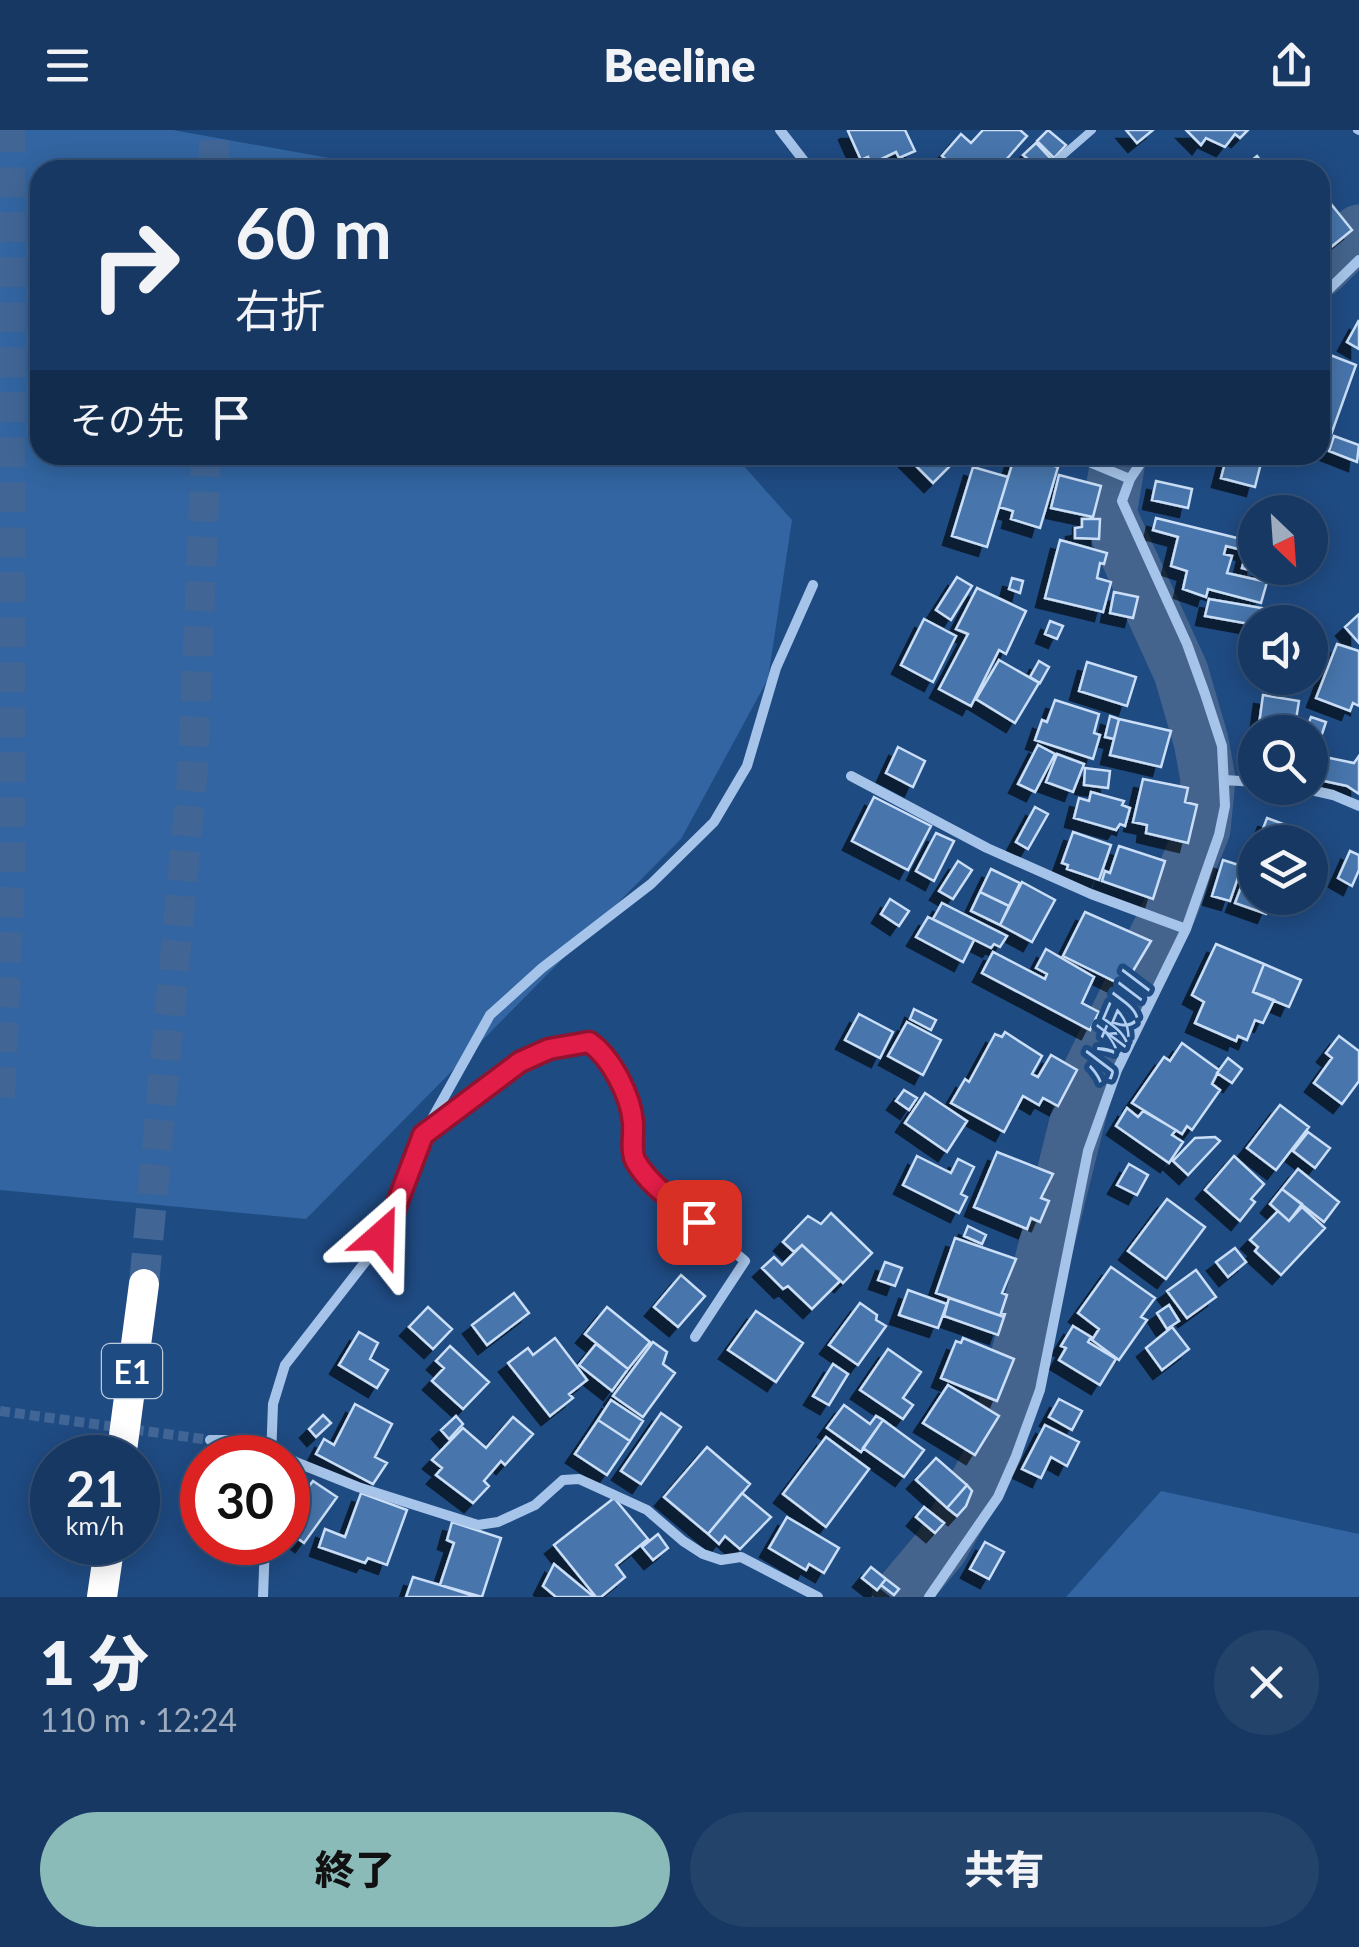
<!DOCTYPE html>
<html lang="ja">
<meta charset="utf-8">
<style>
body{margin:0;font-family:Lato,"Noto Sans JP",sans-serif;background:#24436b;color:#f1f3f6;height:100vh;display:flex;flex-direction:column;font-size:38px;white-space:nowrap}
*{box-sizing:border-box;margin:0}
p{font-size:32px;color:#9eacbe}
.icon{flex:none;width:55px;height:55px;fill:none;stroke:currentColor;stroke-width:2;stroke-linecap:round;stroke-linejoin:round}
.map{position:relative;height:1467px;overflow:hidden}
.sheet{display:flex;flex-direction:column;background:#173862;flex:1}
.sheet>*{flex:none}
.hud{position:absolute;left:30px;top:30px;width:1300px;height:305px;border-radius:30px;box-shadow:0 5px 25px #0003,0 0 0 2px #365277;background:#173862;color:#f1f3f6;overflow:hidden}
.needle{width:65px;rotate:155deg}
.fabs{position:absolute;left:1238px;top:365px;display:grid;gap:20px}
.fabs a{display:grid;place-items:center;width:90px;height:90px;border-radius:50%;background:#173862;box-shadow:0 5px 25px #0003,0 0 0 2px #365277;font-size:50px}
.speed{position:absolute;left:30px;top:1305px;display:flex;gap:20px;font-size:50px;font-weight:700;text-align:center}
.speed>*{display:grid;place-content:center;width:130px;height:130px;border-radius:50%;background:#173862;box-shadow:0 5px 25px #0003,0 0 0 2px #365277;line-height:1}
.speed small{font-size:25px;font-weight:400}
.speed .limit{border:15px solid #d22;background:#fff;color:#111}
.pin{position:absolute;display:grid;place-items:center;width:85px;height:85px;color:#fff;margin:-42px;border-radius:20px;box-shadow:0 5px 15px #0006}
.me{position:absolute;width:110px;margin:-55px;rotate:25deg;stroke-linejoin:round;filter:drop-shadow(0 0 8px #0008)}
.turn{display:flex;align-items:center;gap:35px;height:210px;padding:0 40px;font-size:45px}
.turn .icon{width:130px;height:130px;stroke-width:2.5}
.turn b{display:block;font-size:70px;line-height:85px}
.then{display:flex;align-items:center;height:95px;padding:0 40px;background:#0003;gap:20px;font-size:38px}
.round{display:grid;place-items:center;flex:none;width:105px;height:105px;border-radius:52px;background:#24436b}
.head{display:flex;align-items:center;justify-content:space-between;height:170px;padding:0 40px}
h1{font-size:60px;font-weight:800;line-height:75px}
.cta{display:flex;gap:20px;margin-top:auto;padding:20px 40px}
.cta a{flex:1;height:115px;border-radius:60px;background:#8bbbb9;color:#111;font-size:40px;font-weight:800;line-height:115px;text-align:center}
.cta a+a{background:#24436b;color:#f1f3f6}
header{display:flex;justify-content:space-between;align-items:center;height:130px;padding:0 40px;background:#173862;font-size:45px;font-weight:800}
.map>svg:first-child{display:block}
.green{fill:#3265a1}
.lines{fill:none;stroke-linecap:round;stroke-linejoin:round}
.river{stroke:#44648d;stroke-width:55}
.building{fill:#4775ac;stroke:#cadff7;stroke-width:2.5;filter:url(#shadow)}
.minor-tunnel{stroke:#416696;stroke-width:10;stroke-dasharray:10 5;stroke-linecap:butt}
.motorway-tunnel{stroke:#416696;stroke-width:30;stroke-dasharray:30 15;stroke-linecap:butt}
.service{stroke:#a6c4e9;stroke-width:8}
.minor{stroke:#a6c4e9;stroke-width:10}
.motorway{stroke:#fff;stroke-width:30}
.route-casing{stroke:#92132f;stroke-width:25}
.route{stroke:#e11d48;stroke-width:18}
.labels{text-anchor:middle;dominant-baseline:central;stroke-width:10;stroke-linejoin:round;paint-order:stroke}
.shield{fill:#1f4b83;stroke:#bcc9da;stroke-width:2.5}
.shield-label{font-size:32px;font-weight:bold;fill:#fff}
.water-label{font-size:38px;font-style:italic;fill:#b1cef1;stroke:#1f4b83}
</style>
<header><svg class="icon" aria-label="menu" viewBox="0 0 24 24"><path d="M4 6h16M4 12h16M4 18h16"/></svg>Beeline<svg class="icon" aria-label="share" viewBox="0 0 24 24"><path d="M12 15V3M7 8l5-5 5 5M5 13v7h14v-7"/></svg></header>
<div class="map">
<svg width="1359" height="1467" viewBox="0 0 1359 1467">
<defs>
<filter id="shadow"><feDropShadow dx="-9" dy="9" stdDeviation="0" flood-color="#0009"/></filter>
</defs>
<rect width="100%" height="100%" fill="#1f4b83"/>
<path class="green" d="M0 0H173L368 35 377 40H40V325H734L792 390 768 549 681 709 306 1089 0 1060Z
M1161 1361 1359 1404V1467H1066Z"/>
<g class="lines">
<path class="river" d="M1320 140 1359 102
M899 1467 941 1417 994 1323 1089 944 1170 779 1203 699 1208 649 1201 611 1181 542 1109 384 1119 325"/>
</g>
<path class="building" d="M850 0H905L915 21 899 28 896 22 871 34 868 27 861 30 848 1Z
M983 0H1020L1027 6 997 40H958L942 26 961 4 971 13Z
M1048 0 1066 15 1054 28 1037 11Z
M1126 0H1153L1137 13Z
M1186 0H1248L1240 8 1235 4 1225 17 1206 8 1201 15Z
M1036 13 1052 30 1041 40 1023 25Z
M1257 26 1268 40H1240Z
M1323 64 1352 100 1320 126V67Z
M1359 190V219L1347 212Z
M1320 221 1356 235 1327 316 1320 313Z
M1334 306 1359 315 1357 332 1329 321Z
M905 325H955L953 327 956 330 933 353Z
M1015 325 1058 337 1040 398 1011 389 1013 381 999 377Z
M1227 325H1263L1255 357 1221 348Z
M973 337 1008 347 987 417 952 406Z
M1059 345 1101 356 1093 387 1051 378Z
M1156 351 1192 359 1188 378 1152 370Z
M1156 388 1249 411 1246 421 1226 416 1224 424 1232 426 1227 443 1267 452 1261 473 1208 459 1206 467 1183 459 1187 441 1171 436 1178 407 1153 400Z
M1082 389H1100L1099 409 1075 408V398L1082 397Z
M1060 410 1107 423 1104 434 1100 433 1097 448 1111 452 1103 482 1045 468Z
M1249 411 1255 412V438H1271L1269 445 1242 438Z
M957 447 972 456 951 490 936 480Z
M1012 448 1023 451 1020 463 1009 459Z
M977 458 1026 481 1006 524 999 520 971 576 939 559 968 504 956 499Z
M1114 462 1138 467 1133 488 1110 483Z
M1209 469 1279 481 1276 492H1255V495L1205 486Z
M1359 484V513L1345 497Z
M924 489 956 506 933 552 901 535Z
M1050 491 1063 496 1057 509 1045 504Z
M1337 514 1359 521V576L1353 573 1350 581 1316 568Z
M999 530 1039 553 1015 593 976 569Z
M1039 531 1049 537 1040 553 1030 547Z
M1087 532 1136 547 1127 576 1079 561Z
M1263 565 1299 571 1294 602H1258Z
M1055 570 1099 584 1094 603 1100 605 1093 629 1035 610 1042 590 1047 592Z
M1110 586 1119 589 1114 609 1105 607Z
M1311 587 1326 592 1320 610 1305 602Z
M1119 589 1171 601 1161 637 1110 625Z
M1038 615 1055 624 1035 662 1018 654Z
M898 617 925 631 913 657 886 643Z
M1057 624 1084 634 1073 662 1046 652Z
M1310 624 1354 633 1359 626V664L1347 656 1310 648Z
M1085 638 1110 641 1108 658 1084 655Z
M1143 649 1188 658 1185 672 1197 675 1188 713 1146 703 1147 695 1133 692Z
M1091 662 1124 671 1122 675 1130 678 1125 696 1120 694 1116 700 1074 688 1079 668 1089 671Z
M874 667 931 696 908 740 852 711Z
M1035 677 1048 684 1028 719 1016 712Z
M1267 688 1310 704 1307 712H1258Z
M1073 702 1111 715 1099 750 1067 739 1068 735 1062 733Z
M936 703 954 711 934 751 916 741Z
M1119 716 1165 731 1153 769 1102 751 1105 741 1110 743Z
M1255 720V768H1273L1266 784 1235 773Z
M1310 720 1319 724 1310 747Z
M1350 721 1359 725V740L1352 756 1338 748Z
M1223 730 1242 736 1230 771 1212 766Z
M958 731 972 740 953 769 939 761Z
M991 739 1020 753 1009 776 980 762Z
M1022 752 1055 770 1032 812 1000 795Z
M980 762 1009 776 1000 795 971 781Z
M890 769 909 781 899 796 881 784Z
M942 773 1007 806 1000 817 994 814 991 818 933 789Z
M1085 782 1151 811 1124 856 1063 826Z
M928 787 974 810 963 832 916 807Z
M1216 814 1264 834 1253 862 1274 870 1263 893 1255 890 1247 910 1238 906 1236 911 1195 893 1204 872 1192 865Z
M1046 819 1094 847 1082 873 1099 882 1090 900 982 843 993 822 1045 849 1047 844 1036 838Z
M1264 834 1301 850 1289 877 1253 862Z
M914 879 936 890 931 900 910 889Z
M859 884 893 902 880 928 845 910Z
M907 892 941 910 923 945 888 926Z
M1005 902 1042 926 1032 944 1038 947 1051 925 1077 940 1058 976 1043 968 1039 975 1023 966 1004 1002 951 973 965 949 969 952 995 904 1002 907Z
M1339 906 1359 921V951L1342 974 1314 953 1332 928 1326 923Z
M1182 913 1219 940 1212 954 1220 960 1192 1000 1187 996 1182 1004 1132 973 1164 927 1170 931Z
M1228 928 1242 939 1232 953 1217 943Z
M904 960 917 968 909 980 896 971Z
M925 963 967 991 947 1022 905 993Z
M1280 975 1309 997 1276 1040 1247 1018Z
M1127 978 1138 987 1143 981 1176 1000 1172 1005 1183 1012 1169 1033 1116 996Z
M1308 1002 1330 1018 1315 1038 1293 1021Z
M1215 1007 1220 1011 1188 1045 1173 1031 1195 1008Z
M997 1022 1053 1044 1041 1068 1049 1071 1040 1092 1031 1088 1027 1099 974 1077Z
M917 1026 951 1043 958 1029 974 1037 961 1064 967 1067 959 1083 903 1055Z
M1234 1026 1264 1054 1251 1069 1255 1072 1240 1091 1205 1060Z
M1129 1034 1148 1045 1137 1065 1117 1055Z
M1298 1039 1339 1072 1324 1092 1282 1059Z
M1282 1059 1302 1074 1289 1091 1270 1074Z
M1167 1069 1205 1097 1166 1149 1128 1121Z
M1302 1077 1325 1098 1281 1145 1255 1121 1258 1117 1250 1110 1278 1081 1289 1091Z
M831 1083 872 1123 843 1153 802 1115 794 1122 783 1112 808 1086 821 1094Z
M968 1096 986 1105 982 1114 964 1106Z
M955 1108 1016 1129 1002 1163 1007 1165 1001 1183 1005 1184 1004 1187 936 1163Z
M802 1115 840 1151 812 1179 788 1156 783 1159 762 1138 774 1127 782 1135Z
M1235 1118 1246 1132 1228 1147 1216 1132Z
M885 1132 902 1138 895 1156 878 1150Z
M1111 1137 1155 1168 1141 1187 1147 1190 1119 1230 1092 1210 1099 1199 1078 1183Z
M1196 1140 1216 1167 1187 1188 1167 1161Z
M681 1145 705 1166 678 1197 654 1177Z
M908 1160 947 1174 938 1198 899 1185Z
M514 1163 529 1183 487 1215 472 1195Z
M949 1168 1004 1187 998 1205 944 1186Z
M860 1173 877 1185 876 1190 886 1196 858 1235 829 1215Z
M1169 1175 1179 1191 1167 1199 1157 1183Z
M428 1177 452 1199 433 1219 409 1197Z
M607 1177 650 1212 628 1239 585 1204Z
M756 1181 803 1213 776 1252 728 1220Z
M1073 1196 1091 1207 1088 1212 1116 1229 1100 1255 1059 1230 1066 1218 1061 1216Z
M1172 1197 1189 1219 1162 1240 1146 1218Z
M359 1202 378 1213 370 1229 388 1240 377 1258 339 1235Z
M555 1208 587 1250 569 1264 573 1268 550 1286 508 1233 528 1218 533 1225Z
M963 1208 1014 1229 997 1271 941 1248 956 1211 961 1213Z
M653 1212 667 1222 663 1234 675 1243 643 1287 613 1266Z
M596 1214 628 1239 612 1261 579 1235Z
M450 1216 489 1252 463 1279 432 1251 444 1238 436 1231Z
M888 1219 921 1242 903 1268 913 1275 903 1289 860 1260Z
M833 1234 848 1244 829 1275 813 1266Z
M948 1255 999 1286 975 1325 923 1293Z
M1059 1269 1082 1281 1072 1300 1049 1287Z
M611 1270 643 1291 630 1311 598 1290Z
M355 1274 392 1294 375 1327 387 1333 373 1354 316 1324 324 1309 334 1315Z
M844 1275 870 1294 876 1286 883 1290 861 1322 827 1298Z
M661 1283 681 1297 641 1354 621 1341Z
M323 1285 331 1293 316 1307 309 1299Z
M456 1286 463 1294 449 1309 441 1300Z
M513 1287 533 1304 505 1335 501 1331 484 1351 489 1356 473 1373 436 1345 442 1338 432 1330 463 1298 486 1318Z
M598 1290 630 1311 607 1345 575 1324Z
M883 1290 924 1320 904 1347 863 1318Z
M1045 1295 1079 1312 1067 1336 1051 1327 1041 1348 1022 1339Z
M826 1307 869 1339 826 1397 783 1364Z
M707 1317 750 1354 708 1404 664 1367Z
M936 1328 967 1355 947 1378 916 1350Z
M313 1351 337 1367 304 1413 293 1405 302 1392 289 1383Z
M967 1355 972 1361 966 1376 957 1386 947 1378Z
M361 1363 407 1380 387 1435 368 1428 365 1433 319 1417 325 1399 345 1407Z
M742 1363 771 1387 740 1419 725 1406 719 1414 708 1404Z
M614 1368 648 1409 616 1435 625 1447 601 1467H596L554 1415Z
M924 1377 944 1393 935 1403 916 1387Z
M787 1387 839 1418 824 1443 809 1434 806 1440 769 1418Z
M452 1392 501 1408 482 1467 440 1455 454 1413 447 1410Z
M658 1404 668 1418 653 1430 642 1417Z
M985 1412 1004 1422 989 1449 970 1439Z
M554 1434 594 1467H556L543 1456Z
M871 1437 886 1449 877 1460 862 1448Z
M413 1447 440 1455 477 1467H406Z
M886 1449 899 1459 894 1465 881 1455Z"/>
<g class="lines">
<path class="minor-tunnel" d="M0 1281 210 1310"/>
<path class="motorway-tunnel" d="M214 40V0
M0 967 10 750V0
M144 1154 193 638 206 325"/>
<path class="service" d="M1357 0 1359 1
M1046 40 1092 0"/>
<path class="minor" d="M780 0 811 40
M1320 168 1359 130
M1072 325 1130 349
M851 646 987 718 1091 764 1186 799
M1225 650 1255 652
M1302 658 1333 665 1359 676
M430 999C475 960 527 916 589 912 611 927 630 965 633 992 634 1004 630 1021 635 1031 650 1061 718 1108 745 1131L695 1207
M210 1310H238L271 1318 298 1333 358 1357 478 1395 498 1392 535 1375 563 1350 579 1349 647 1380 683 1411 703 1424 721 1430 741 1427 818 1467
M271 1328 273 1274 285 1235 369 1127 393 1084 423 1005 490 885 542 838 651 754 714 692 747 636 776 538 813 455
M263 1467 265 1412
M929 1467 998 1367 1016 1326 1040 1260 1088 1021 1117 940 1186 799 1219 705 1225 676 1222 616 1205 564 1187 514 1122 371 1130 349 1146 325"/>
<path class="motorway" d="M121 1328 144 1154
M102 1467 110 1412"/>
</g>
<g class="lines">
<g class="route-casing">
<path id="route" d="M381 1106 393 1084 423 1005 520 932 549 919 589 912C611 927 631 966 633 993 634 1005 630 1022 636 1032 650 1056 678 1074 699 1092"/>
</g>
<use href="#route" class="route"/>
</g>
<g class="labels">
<rect class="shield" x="102" y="1214" width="60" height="54" rx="8"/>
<g class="shield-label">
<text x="132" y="1241">E1</text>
</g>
<g class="water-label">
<text transform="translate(1113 900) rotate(-67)">小板川</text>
</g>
</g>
</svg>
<div class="fabs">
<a><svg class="needle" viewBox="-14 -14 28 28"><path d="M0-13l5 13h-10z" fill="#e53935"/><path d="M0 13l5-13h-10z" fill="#9eacbe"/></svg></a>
<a><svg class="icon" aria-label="sound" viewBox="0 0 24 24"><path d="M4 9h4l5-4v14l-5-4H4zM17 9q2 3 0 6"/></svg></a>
<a><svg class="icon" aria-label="search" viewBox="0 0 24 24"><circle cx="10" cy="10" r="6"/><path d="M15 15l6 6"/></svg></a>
<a><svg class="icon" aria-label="layers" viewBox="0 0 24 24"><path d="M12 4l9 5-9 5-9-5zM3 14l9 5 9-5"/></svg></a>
</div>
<div class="speed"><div>21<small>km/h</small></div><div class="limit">30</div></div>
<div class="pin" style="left:699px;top:1092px;background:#d93025"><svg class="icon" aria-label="arrive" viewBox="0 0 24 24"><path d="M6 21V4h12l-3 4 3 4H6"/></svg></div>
<svg class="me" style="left:381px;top:1106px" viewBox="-20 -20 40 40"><path d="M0-17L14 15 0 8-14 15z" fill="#e11d48" stroke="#fff" stroke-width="4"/></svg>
<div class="hud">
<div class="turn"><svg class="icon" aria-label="right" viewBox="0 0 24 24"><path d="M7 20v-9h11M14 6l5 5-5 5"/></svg><div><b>60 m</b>右折</div></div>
<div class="then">その先<svg class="icon" aria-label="arrive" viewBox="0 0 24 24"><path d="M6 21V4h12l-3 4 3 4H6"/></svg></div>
</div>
</div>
<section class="sheet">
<div class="head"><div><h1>1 分</h1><p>110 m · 12:24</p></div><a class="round"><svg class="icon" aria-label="close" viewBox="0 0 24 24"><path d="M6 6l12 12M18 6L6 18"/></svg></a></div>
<div class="cta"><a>終了</a><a>共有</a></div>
</section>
